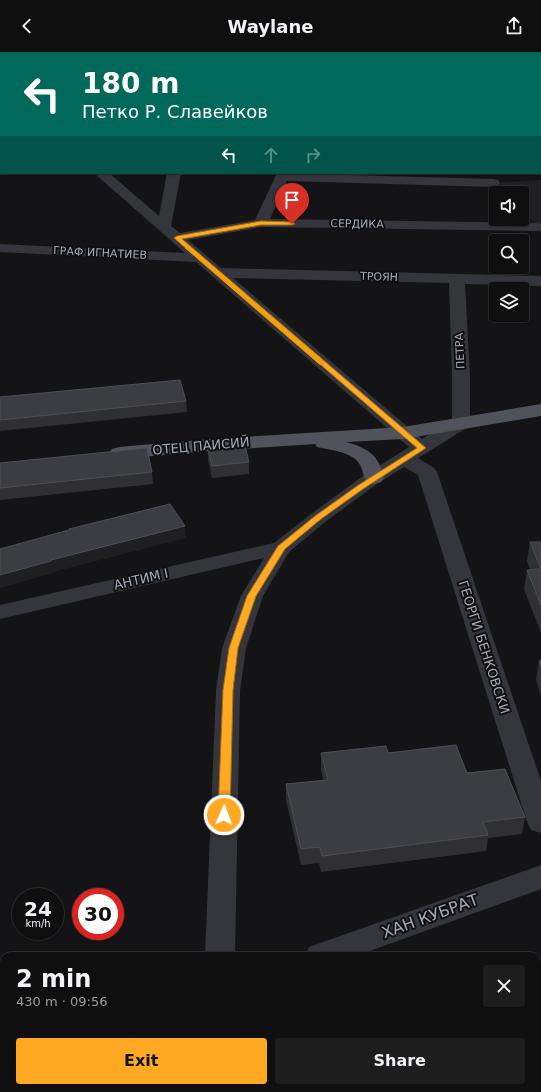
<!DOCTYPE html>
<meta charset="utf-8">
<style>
body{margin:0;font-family:"DejaVu Sans",sans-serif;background:#1d1d1e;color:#f1f3f6;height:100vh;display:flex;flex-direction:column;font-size:15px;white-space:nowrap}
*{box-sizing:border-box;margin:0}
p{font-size:13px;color:#9b9c9f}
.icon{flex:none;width:22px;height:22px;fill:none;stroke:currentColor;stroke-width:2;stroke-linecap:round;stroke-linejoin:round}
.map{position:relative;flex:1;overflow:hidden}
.details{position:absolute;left:0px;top:900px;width:541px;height:140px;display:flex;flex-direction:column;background:#0f0f10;border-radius:12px 12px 0 0;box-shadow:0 1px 3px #0004,0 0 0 1px #2f2f30}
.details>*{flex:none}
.guide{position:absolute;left:0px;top:0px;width:541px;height:122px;box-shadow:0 1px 3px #0004,0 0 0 1px #2f2f30;background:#00695c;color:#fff;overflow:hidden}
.fabs{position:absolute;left:489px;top:134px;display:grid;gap:8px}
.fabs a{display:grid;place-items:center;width:40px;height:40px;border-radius:4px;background:#0f0f10;box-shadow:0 1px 3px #0004,0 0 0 1px #2f2f30;font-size:20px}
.speed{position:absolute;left:12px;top:836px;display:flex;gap:8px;font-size:20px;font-weight:700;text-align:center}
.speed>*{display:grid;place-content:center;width:52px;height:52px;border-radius:50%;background:#0f0f10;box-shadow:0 1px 3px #0004,0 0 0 1px #2f2f30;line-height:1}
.speed small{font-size:10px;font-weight:400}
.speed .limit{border:6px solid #d22;background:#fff;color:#111}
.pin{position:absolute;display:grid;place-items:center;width:34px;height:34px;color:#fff;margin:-41px -17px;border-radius:50% 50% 50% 0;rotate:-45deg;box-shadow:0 0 4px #0007}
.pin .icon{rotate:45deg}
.me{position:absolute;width:44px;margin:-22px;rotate:2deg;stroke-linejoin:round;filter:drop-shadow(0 0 3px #0008)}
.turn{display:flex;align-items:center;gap:14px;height:84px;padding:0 16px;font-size:18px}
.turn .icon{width:52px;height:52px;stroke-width:2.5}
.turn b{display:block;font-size:28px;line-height:34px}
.lanes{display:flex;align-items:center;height:38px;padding:0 16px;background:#0003;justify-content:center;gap:20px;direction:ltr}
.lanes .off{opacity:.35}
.round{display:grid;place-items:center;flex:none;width:42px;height:42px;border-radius:4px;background:#1d1d1e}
.summary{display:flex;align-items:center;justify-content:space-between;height:68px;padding:0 16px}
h1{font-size:24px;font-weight:700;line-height:30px}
.button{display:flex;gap:8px;margin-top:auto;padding:8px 16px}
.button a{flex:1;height:46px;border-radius:4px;background:#ffa923;color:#111;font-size:16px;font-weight:700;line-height:46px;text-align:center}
.button a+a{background:#1d1d1e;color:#f1f3f6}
header{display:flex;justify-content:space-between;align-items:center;height:52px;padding:0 16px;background:#0f0f10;font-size:18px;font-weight:700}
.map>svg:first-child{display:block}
.built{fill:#202023}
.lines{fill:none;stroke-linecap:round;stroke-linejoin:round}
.river{fill:#29343b;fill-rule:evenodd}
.minor{fill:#34363b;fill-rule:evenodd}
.major{fill:#50535b;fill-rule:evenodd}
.wall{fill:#303034}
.shaded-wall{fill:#1f1f22}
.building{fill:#3c3d42;stroke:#4c4f55}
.route{fill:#ffa923;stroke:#a66e17}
.slow{fill:#f59e0b}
.labels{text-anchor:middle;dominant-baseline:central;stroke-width:4;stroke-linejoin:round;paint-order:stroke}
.far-street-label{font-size:11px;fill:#a4abb8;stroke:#0f0f11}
.street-label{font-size:13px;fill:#a4abb8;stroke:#0f0f11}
.near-street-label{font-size:16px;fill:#a4abb8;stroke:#0f0f11}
</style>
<header><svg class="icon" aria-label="back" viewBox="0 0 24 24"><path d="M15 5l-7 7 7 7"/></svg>Waylane<svg class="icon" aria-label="share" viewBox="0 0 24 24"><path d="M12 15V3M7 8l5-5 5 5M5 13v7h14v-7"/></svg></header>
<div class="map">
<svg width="541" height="1040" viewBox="0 0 541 1040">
<rect width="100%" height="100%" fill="#141416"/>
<path class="built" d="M541 128V177L522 158V141H504L493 131Z"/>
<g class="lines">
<path class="river" d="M533 0H541V10L540 1H532Z
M540 68H541V82H540Z"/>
<path class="minor" d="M198 0H208V1H198Z
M304 0H317L304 1Z
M340 0H352V1H340Z
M412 0H432L412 1Z
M474 0H489L474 1Z
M0 33H1V39H0Z
M0 81H1V89H0Z
M94 121H109L159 164 167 121H181L171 174 180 181 255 168 277 121 493 127 498 128 500 131 498 134 493 135 287 129 270 167 541 171V179H539L261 175 188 188 221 216 541 224V234L465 232 470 324V371L468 375 418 406 434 416 437 420 541 729V781L531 778 527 770 418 423 404 415 377 432 325 470 289 500 263 544 246 596 240 639 235 904H205L216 639 222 596 241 544 264 506 0 567V553L274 491 311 462 363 424 409 395 196 210 0 200V192L185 201ZM233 226 449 231 452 324V369L422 387Z
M541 813V837L356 904H305L309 895Z
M4 1028V1036H37L35 1040H0V1034Z
M201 1036H235V1040H201Z"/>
<path class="major" d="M541 352V364L403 387 346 390C368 396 379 403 384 426L381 430 374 432 367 430C363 425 363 418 360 413 354 400 330 398 317 395L315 392 210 399 119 407 112 405 109 401 112 397 119 395 210 387 403 375Z"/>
</g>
<path class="wall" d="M0 345 186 349 187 360 0 379Z
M208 397 249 410V422L212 426 208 408Z
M0 411 152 420 153 432 0 448Z
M530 490H541V581L524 537 527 518H530L527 509Z
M541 608V643L536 628 539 609Z
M321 701H388L467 721 525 765 522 782 488 786 486 799 321 820 319 811 301 813 286 748V732L323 728 321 717Z"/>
<path class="shaded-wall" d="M185 474 186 486 53 520V521L0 536V523L51 508Z"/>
<path class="building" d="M180 328 186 349 0 368V345Z
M245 394 249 410 212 414 208 397Z
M147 396 152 420 0 436V411Z
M170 452 185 474 51 508V509L0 523V497L69 478V477Z
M530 490H541V517Z
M541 517V553L527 518Z
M541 608V614L539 609Z
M456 693 467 721 505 717 525 765 483 770 488 783 322 804 320 795 301 797 286 732 328 728 321 701 386 694 388 701Z"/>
<path class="route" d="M261 169 292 170 295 172 292 173H261L182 187 426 396 363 437 321 467 285 497 256 544 238 596 233 638 230 763 228 766 224 768 220 766 218 763 223 638 229 596 247 544 278 494 315 464 357 434 417 396 174 186 177 184Z"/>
<path class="slow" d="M187 193 325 310V313H320L185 196V194Z"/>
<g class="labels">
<g class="far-street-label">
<text transform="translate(357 172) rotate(1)">СЕРДИКА</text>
<text transform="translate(100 201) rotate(3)">ГРАФ ИГНАТИЕВ</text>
<text transform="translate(379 225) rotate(2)">ТРОЯН</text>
<text transform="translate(460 299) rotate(-93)">ПЕТРА</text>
</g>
<g class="street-label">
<text transform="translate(201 394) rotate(-5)">ОТЕЦ ПАИСИЙ</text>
<text transform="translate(141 527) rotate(-13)">АНТИМ I</text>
<text transform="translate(484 595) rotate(72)">ГЕОРГИ БЕНКОВСКИ</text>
</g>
<g class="near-street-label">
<text transform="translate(430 864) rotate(-20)">ХАН КУБРАТ</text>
</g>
</g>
</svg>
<div class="fabs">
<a><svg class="icon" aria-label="sound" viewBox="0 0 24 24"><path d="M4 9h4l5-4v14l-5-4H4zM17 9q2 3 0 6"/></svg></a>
<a><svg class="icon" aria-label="search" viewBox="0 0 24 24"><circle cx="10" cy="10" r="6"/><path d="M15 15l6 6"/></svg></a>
<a><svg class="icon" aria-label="layers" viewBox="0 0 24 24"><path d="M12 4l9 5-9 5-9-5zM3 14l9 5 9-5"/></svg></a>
</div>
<div class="speed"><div>24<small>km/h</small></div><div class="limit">30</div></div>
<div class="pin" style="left:292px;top:172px;background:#d93025"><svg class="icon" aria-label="arrive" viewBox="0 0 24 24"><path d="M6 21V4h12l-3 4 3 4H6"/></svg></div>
<svg class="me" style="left:224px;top:763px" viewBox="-20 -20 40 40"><circle r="17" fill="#ffa923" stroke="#fff" stroke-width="3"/><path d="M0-11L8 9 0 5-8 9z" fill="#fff"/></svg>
<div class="guide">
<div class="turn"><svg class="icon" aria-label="left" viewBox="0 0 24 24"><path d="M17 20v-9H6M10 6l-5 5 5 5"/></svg><div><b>180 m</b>Петко Р. Славейков</div></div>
<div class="lanes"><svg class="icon" aria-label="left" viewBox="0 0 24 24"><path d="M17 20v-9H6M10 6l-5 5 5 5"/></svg><svg class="icon off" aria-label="ahead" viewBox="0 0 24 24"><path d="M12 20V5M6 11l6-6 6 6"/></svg><svg class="icon off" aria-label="right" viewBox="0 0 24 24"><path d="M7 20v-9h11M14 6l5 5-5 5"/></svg></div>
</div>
<section class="details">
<div class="summary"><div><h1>2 min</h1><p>430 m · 09:56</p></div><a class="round"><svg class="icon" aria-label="close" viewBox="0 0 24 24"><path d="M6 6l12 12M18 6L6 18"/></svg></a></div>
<div class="button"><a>Exit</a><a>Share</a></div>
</section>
</div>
